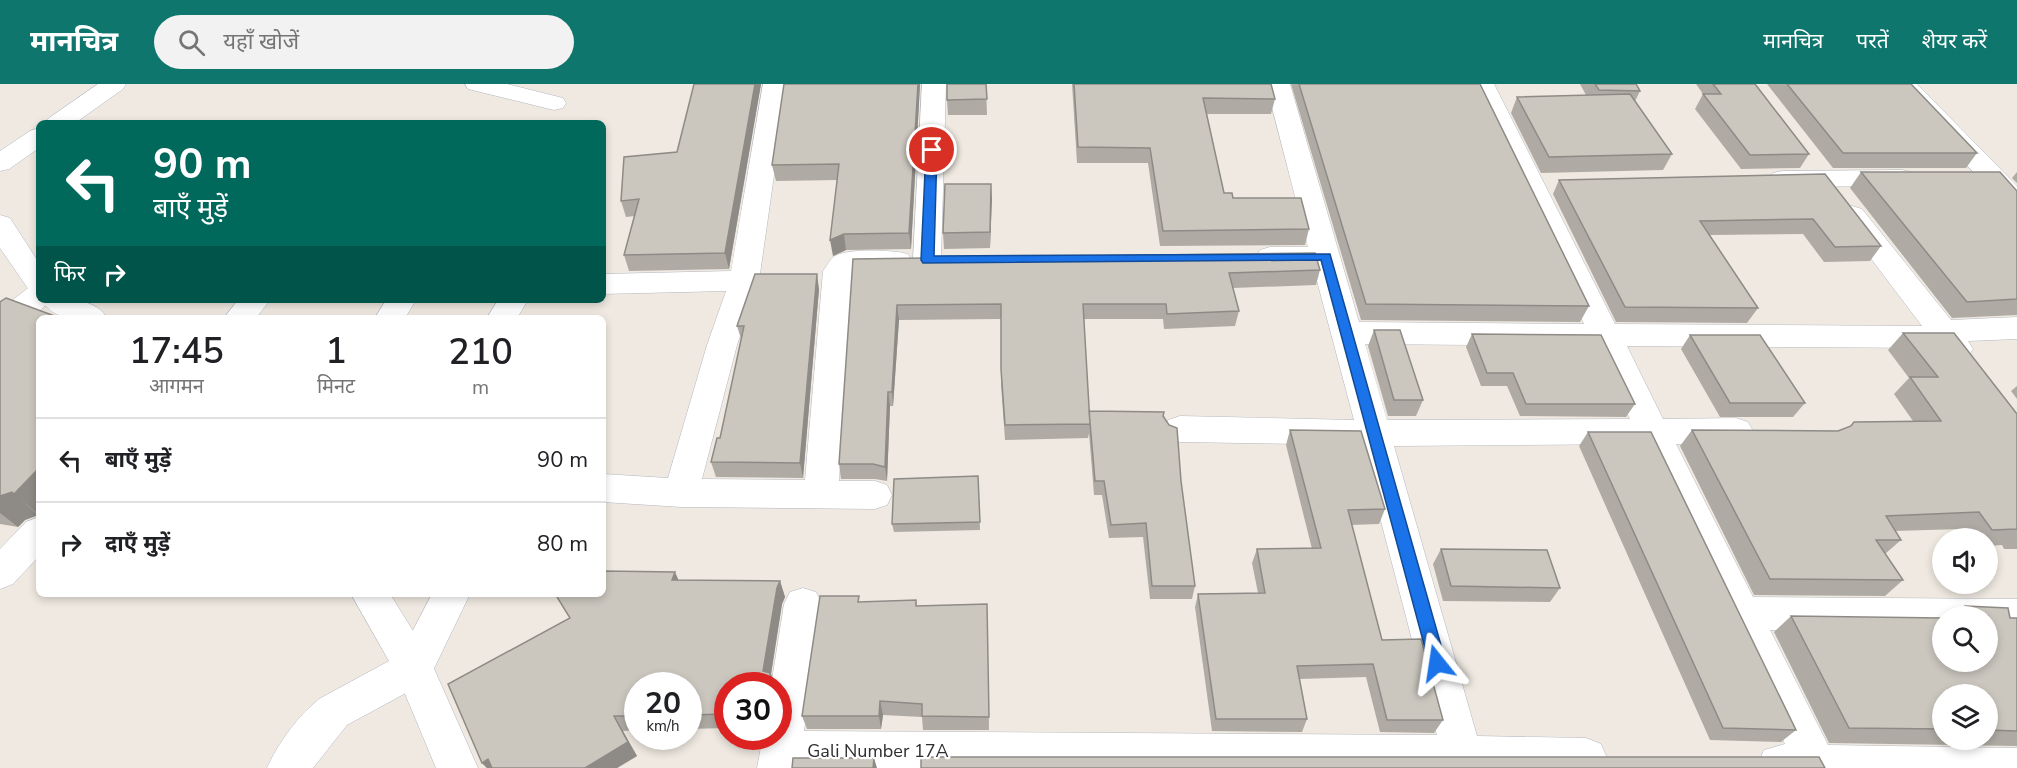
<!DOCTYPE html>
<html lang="hi">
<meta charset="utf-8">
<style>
body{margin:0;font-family:"Nunito Sans","Noto Sans Devanagari",sans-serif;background:#f2f2f2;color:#202124;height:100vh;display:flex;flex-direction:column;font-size:22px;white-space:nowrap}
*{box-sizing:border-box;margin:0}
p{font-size:20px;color:#757577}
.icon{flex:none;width:33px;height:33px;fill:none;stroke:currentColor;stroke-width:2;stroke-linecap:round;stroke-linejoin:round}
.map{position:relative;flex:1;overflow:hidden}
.details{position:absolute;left:36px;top:231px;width:570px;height:282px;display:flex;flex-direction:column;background:#fff;border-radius:9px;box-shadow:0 3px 9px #0003}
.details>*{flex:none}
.hud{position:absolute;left:36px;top:36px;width:570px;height:183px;border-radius:9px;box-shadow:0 3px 9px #0003;background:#00695c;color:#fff;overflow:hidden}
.controls{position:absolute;left:1932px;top:444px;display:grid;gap:12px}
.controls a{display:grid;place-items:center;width:66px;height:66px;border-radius:50%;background:#fff;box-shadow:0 3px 9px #0003;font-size:30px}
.speed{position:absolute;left:624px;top:588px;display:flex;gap:12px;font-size:30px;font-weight:700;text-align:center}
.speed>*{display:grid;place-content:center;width:78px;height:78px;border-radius:50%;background:#fff;box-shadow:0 3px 9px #0003;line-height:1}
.speed small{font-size:15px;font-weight:400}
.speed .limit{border:9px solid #d22;background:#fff;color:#111}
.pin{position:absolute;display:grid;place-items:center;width:51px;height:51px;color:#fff;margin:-26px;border:3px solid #fff;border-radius:50%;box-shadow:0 2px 6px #0007}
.me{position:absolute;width:66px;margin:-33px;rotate:345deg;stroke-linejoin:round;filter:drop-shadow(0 0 4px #0008)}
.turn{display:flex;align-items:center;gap:21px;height:126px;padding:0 18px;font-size:27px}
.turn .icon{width:78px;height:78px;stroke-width:2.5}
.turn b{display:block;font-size:42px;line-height:51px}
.then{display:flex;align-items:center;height:57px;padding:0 18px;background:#0003;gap:12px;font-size:22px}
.eta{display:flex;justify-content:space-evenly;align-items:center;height:102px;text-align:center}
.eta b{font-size:36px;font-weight:600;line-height:42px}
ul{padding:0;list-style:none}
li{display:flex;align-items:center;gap:18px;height:84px;padding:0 18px;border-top:2px solid #e0e0e0}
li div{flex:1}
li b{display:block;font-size:22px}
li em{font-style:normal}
header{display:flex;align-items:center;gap:36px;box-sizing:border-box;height:84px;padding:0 30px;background:#0f766e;color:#fff}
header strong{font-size:28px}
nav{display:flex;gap:33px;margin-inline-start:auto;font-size:21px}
.search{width:420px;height:54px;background:#f2f2f2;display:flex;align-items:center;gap:15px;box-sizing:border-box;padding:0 21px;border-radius:33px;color:#757577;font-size:22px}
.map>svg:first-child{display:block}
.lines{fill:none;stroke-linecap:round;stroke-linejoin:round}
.minor-casing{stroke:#b4b7c1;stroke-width:1}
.tertiary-casing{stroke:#b4b7c1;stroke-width:1}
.minor{fill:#fff;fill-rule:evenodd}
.tertiary{fill:#fff;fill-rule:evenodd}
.wall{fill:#afaba4;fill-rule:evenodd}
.shaded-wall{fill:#8e8b86}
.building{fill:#cbc7bf;stroke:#8e8b86;stroke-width:1.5}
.route{fill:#1a73e8;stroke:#114b97;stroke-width:1.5}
.labels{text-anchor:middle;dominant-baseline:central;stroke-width:4.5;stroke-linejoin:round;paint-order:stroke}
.near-street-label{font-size:18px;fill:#2e2e2e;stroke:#fff}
</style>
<header>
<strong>मानचित्र</strong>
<div class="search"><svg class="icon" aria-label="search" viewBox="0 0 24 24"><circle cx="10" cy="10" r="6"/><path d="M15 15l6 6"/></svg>यहाँ खोजें</div>
<nav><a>मानचित्र</a><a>परतें</a><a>शेयर करें</a></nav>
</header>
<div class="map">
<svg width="2017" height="684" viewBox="0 0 2017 684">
<rect width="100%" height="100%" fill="#efe9e1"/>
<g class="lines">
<g class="minor-casing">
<path id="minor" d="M98 0H126L123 5 75 39H45L49 34Z
M465 0H507L563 14 566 19 563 24 554 26 468 5Z
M763 0H787L759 197 737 261 702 395 805 396 823 187C827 182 830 175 835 172 849 164 893 166 908 170L912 177 908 184 898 187 853 188 839 397H875L887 401 892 411 887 421 875 425 681 423 603 418V390L668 394 707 261 726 207 603 210V190L731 187Z
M922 0H946L941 176 937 183 927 186 917 183 913 176Z
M1266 0H1290L1359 238 1584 240 1470 0H1494L1615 240 1922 242 1838 131 1842 125 1852 122 1862 125 1951 236 2017 233V255L1968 257 1973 265 1968 273C1954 277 1948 275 1939 264L1627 262 1663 335 1736 334 1748 338 1753 347 1748 356 1736 360H1676L1753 513 2017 515V549L1988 548V532H1942V548L1770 546 1828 661 2017 664V684H1760L1758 680 1764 666 1785 660 1642 360 1394 362 1477 652 1586 654 1601 660 1607 674 1602 684H757L763 652H778V602H771L784 520 790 508 803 504 816 508 822 520 804 647 1437 651 1361 361 1180 358 1168 354 1163 345 1168 336 1180 332 1354 336 1313 182 1270 183 1260 180 1256 173 1260 166 1270 163H1308ZM1365 260 1595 262 1630 335 1387 336Z
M1891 0H1917L2017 102V127L2007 124Z
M39 44V64L9 85 0 87V67L30 47Z
M1902 86 1911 88 1915 94 1911 100 1902 102 1782 103 1773 101 1769 95 1773 89 1782 87Z
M39 201V216H51L50 218 11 250 0 253V226L28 204Z
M238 216H270L256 234H224Z
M386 216H416L405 234H375Z
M498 216H528L517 234H487Z
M39 433V472L13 500 0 505V465L26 438Z
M432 510H470L428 597 347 641 313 684H267C278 659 298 632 319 615L400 571Z"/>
</g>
<g class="tertiary-casing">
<path id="tertiary" d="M0 131 10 134 39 179V209L29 206 0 164Z
M42 216C64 216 94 212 107 234 83 234 56 240 42 216Z
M351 510H390L428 571 478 684H436L398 593Z"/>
</g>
<use href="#minor" class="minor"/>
<use href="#tertiary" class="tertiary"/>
</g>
<path class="wall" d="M694 0H761L729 185 629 187 624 171 635 132 626 133 621 117 677 68Z
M784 0H920L911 165 846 166 833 172 837 96 776 97 772 81Z
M986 0 987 31H948L947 16Z
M1072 0H1271L1275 15 1271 30H1207L1224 109 1233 114 1309 145 1305 161 1160 162 1148 79H1077Z
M1291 0H1480L1589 222 1580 238 1361 236Z
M1580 0H1636L1640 7 1635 17 1672 70 1663 86 1541 89 1511 29 1517 13 1586 11Z
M1696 0H1755L1809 70 1800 84 1741 85 1695 25 1703 10Z
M1767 0H1911L1977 69 1966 84H1833Z
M1861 88 2017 107V231L1952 234 1850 104Z
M2017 88V99L2012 94Z
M1825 90 1881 162 1870 177 1824 178 1803 150 1710 151 1758 224 1747 239 1616 238 1553 110 1559 96Z
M991 100 990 164 944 165 943 149Z
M853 175 1320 186 1316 201 1233 204 1239 227 1235 242 1164 245 1163 235H1084L1089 332H1164L1181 397 1195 502 1192 515H1150L1143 453 1109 454 1102 411H1094L1089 349 1088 354 1005 356 1001 300V235L899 236 893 322H890L887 397 875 395H841L839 380Z
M819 205 803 394 716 393 711 378 720 354 741 255 737 242Z
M0 218 39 234V431L25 436 18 443 0 440Z
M1374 246 1423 316 1416 332H1388L1368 262Z
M1903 249 2017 330V465H2004L2002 461 1988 462V454H1968L1961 445 1895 447 1901 456 1885 470 1903 496 1885 512 1754 511 1680 362 1692 346 1838 347 1849 343 1854 338 1913 337 1894 310 1909 294 1888 266Z
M1472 250 1635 320 1626 333 1520 332 1507 302H1481L1466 263Z
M1690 251 1805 319 1793 333H1720L1681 265Z
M2017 302V315L2011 307Z
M1290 346 1385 425 1379 440 1351 441 1382 556 1443 636 1434 649 1380 648 1366 593 1299 595 1307 635 1302 648 1212 647 1195 523 1198 510 1258 509 1252 479 1257 465H1312L1286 361Z
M1588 348 1796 646 1781 658 1710 656 1579 362Z
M978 392 980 446 894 448 892 440Z
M1441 465 1560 504 1550 518 1443 517 1433 480Z
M678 496 780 497 785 513 782 520 771 590 775 602H728V644L688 645V602H638V646L623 647 637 672 617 684H487L482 679Z
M916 516 917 522 987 520 989 646H923L922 633 883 631 881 645H807L802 632 860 518Z
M1965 522 2010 534H2017V662L1829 659 1774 548 1791 532 1942 578 1988 532H1951ZM1942 610H1988V656H1942Z"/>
<path class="shaded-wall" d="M755 0H761L729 185 725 169Z
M918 0H920L911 165 909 149Z
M991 100 992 116 990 164V148Z
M844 150 846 166 833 172 830 156Z
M817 190 819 205 803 394 800 379Z
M897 221 899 236 893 322 892 308Z
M888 308 890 322 887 397 885 383Z
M39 384V431L14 410Z
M12 408 38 431 25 436 18 443 0 429V412Z
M675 488 682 504 672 496Z
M780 497 785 513 782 520 771 590 775 602H770L763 587 777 504Z
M880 617 883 631 881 645 879 632Z
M614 632 637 672 617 684H585Z
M874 674 877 684H873Z
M488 675 495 684H487L482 679Z"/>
<path class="building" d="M694 0H755L725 169 624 171 639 115 621 117 624 73 677 68Z
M784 0H918L909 149 844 150 830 156 839 80 772 81Z
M947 0H986L987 15 947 16Z
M1074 0H1271L1275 15 1203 14 1224 109H1232L1233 114H1301L1309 145 1163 147 1150 64 1078 63Z
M1299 0H1480L1589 222 1366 220Z
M1595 0H1636L1640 7 1599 6Z
M1713 0H1755L1809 70 1750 71 1703 10H1721Z
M1787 0H1911L1977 69H1843Z
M1630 10 1672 70 1549 73 1517 13Z
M1861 88H2000L2017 107V215L1967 218Z
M1825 90 1881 162 1835 163 1813 135 1700 137 1758 224 1625 223 1559 96Z
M945 100H991L990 148 943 149Z
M1315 169 1320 186 1229 189 1239 227 1167 230 1166 220H1083L1090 340 1005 341 1001 285V220L897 221 892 308H888L885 383 873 380H839L853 175Z
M755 190H817L800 379 711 378 717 354H720L744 242H737Z
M6 214 60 234H39V384L14 410 12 408 0 412V218Z
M1374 246H1400L1423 316H1394Z
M1903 249H1954L2017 330V445L1992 446 1979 428 1886 432 1901 456H1876L1903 496 1770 495 1692 346 1838 347 1851 342 1854 338 1941 337 1910 293H1938Z
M1472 250 1601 251 1635 320H1526L1513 289H1487Z
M1690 251H1760L1805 319H1730Z
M1089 327 1164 328 1163 332 1169 341 1177 344 1181 397 1195 502H1152L1146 439 1111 441 1104 397H1095Z
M1290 346 1361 347 1385 425 1348 426 1382 556 1421 555 1443 636H1387L1373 580 1297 582 1307 635H1216L1198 510 1265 509 1257 465 1321 464Z
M1588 348H1651L1796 646 1723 644Z
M978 392 980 438 892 440 894 395Z
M1441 465 1547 466 1560 504 1451 502Z
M603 487 675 488 672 496 780 497 777 504 763 587 770 589V602H728V630L688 631V602H638V632H614L628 658 585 684H492L488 675 482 679 448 600 570 534 557 513 558 510H603Z
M820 512H859L858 518 916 516V522L987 520 989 633 922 632V620L880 617 879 632H802Z
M1965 522 2008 524 2010 534H2017V647L1988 646V610H1942V645L1849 644 1791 532 1942 534V578H1988V532H1965Z
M921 673H1819L1825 684H921Z
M793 674H874L873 684H792Z"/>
<path class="route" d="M932 63 937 66 934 172 1330 170 1446 579 1443 584 1437 586 1432 584 1429 579 1321 176 923 179 921 176 926 66Z"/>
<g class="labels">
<g class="near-street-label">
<text x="878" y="667">Gali Number 17A</text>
</g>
</g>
</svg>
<div class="controls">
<a><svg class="icon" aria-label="sound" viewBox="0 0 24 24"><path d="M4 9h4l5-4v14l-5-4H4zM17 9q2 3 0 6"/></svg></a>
<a><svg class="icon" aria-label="search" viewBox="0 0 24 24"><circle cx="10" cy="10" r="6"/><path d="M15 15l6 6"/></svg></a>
<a><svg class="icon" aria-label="layers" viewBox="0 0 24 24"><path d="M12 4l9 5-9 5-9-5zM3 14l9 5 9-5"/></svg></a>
</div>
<div class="speed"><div>20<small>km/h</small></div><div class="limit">30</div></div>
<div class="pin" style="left:932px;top:66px;background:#d93025"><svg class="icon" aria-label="arrive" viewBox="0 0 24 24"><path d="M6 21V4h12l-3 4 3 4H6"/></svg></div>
<svg class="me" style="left:1437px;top:579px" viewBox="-20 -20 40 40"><path d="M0-17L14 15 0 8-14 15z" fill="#1a73e8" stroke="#fff" stroke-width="4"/></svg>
<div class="hud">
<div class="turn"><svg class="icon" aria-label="left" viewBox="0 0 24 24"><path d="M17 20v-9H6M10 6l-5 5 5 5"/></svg><div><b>90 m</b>बाएँ मुड़ें</div></div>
<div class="then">फिर<svg class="icon" aria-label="right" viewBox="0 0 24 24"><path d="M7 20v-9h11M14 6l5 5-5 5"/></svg></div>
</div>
<section class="details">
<div class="eta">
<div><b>17:45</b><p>आगमन</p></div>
<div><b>1</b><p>मिनट</p></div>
<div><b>210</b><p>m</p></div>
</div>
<ul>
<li><svg class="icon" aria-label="left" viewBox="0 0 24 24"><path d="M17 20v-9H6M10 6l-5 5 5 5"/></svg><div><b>बाएँ मुड़ें</b></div><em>90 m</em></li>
<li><svg class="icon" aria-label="right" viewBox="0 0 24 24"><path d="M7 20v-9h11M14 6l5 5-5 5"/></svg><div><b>दाएँ मुड़ें</b></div><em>80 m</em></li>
</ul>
</section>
</div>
